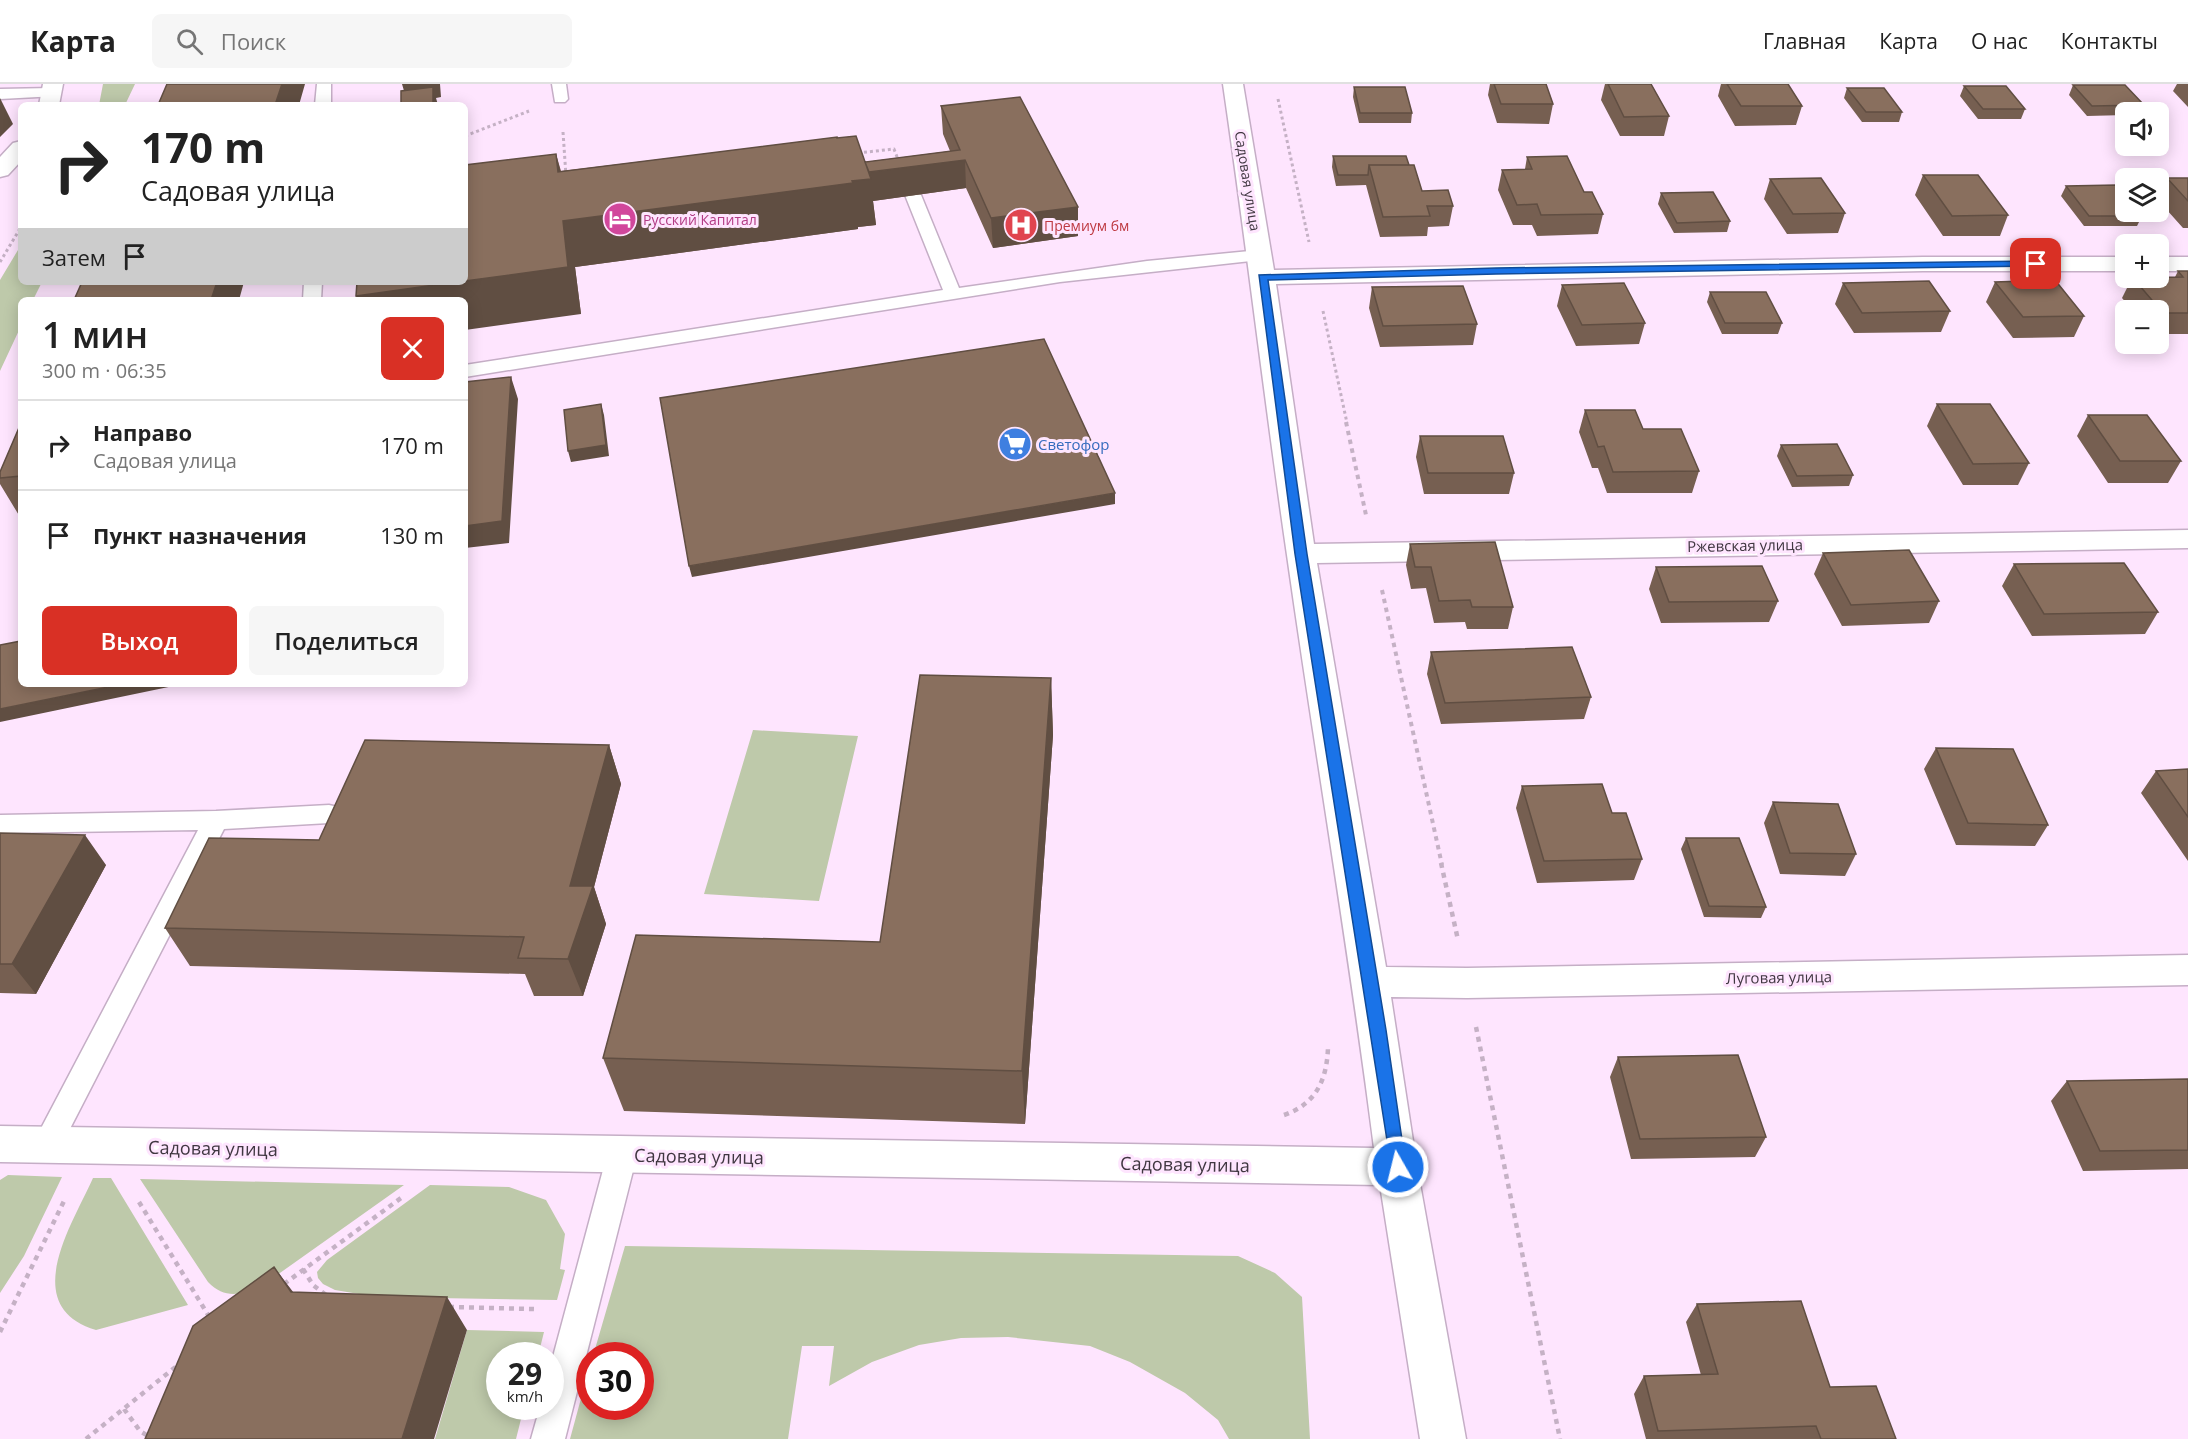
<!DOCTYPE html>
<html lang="ru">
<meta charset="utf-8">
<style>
body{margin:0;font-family:"Open Sans",sans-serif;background:#f6f6f6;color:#222;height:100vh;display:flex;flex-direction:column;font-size:22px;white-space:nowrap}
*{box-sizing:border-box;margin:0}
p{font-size:20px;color:#767676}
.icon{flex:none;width:33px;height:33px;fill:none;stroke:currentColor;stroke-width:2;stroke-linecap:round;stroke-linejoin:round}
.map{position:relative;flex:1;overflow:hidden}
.side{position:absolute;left:18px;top:213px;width:450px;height:390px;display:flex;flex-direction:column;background:#fff;border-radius:9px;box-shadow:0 3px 15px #0003}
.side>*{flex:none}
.top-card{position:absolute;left:18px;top:18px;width:450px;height:183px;border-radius:9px;box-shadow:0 3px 15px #0003;background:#fff;color:#222;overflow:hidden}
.fabs{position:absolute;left:2115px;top:18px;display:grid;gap:12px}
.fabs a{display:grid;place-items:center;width:54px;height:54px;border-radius:9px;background:#fff;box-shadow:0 3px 15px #0003;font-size:30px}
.speed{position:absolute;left:486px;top:1258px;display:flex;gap:12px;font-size:30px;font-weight:700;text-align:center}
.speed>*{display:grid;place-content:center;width:78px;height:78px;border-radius:50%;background:#fff;box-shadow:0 3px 15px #0003;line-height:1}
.speed small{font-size:15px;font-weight:400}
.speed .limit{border:9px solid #d22;background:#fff;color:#111}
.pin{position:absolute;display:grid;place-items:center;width:51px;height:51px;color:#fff;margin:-26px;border-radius:12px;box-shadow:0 3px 9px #0006}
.me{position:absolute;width:66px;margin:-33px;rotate:352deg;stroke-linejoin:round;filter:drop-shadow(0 0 4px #0008)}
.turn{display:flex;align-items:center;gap:21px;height:126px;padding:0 24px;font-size:27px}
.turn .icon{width:78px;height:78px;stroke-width:2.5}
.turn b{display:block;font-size:42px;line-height:51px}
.then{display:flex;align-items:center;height:57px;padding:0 24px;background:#0003;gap:12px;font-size:22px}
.round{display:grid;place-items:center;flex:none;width:63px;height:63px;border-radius:9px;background:#f6f6f6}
.summary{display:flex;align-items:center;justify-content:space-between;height:102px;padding:0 24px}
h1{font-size:36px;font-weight:600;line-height:45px}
.button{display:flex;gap:12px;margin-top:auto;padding:12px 24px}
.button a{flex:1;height:69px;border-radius:9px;background:#d93025;color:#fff;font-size:24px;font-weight:600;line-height:69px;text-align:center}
.button a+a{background:#f6f6f6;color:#222}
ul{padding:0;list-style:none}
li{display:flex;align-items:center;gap:18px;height:90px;padding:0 24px;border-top:2px solid #e0e0e0}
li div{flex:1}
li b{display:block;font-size:22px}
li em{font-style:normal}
header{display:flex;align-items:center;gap:36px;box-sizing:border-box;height:84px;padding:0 30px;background:#fff;border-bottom:2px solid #e0e0e0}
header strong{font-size:28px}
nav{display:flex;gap:33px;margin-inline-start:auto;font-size:21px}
.search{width:420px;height:54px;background:#f6f6f6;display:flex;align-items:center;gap:15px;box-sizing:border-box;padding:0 21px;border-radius:9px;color:#767676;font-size:22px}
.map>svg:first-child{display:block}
.green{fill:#bec9aa}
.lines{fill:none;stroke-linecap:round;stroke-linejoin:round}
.service-casing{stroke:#c5aec6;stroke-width:3}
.minor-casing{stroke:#c5aec6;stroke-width:3}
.path-far2{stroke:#c5b1c5;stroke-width:3;stroke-dasharray:3 3;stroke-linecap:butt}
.path-far1{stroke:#c5b1c5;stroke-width:4;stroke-dasharray:4.5 4.5;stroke-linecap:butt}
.path{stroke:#c5b1c5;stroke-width:4.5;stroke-dasharray:5 5;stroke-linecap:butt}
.service{fill:#fff;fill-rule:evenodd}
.minor{fill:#fff;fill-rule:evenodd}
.wall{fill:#765f51}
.shaded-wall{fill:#604e42}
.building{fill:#896f5e;stroke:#604e42;stroke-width:1.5}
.route{fill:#1a73e8;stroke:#114b97;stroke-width:1.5}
.labels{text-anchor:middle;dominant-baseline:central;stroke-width:6;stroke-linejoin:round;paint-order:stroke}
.far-street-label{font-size:14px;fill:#403741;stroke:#fee5fe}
.far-hotel-label{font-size:14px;fill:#b23c85;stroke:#fee5fe;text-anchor:start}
.far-health-label{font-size:14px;fill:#be3a42;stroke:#fee5fe;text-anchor:start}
.shop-label{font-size:15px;fill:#366cbe;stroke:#fee5fe;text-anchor:start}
.street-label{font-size:15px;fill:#403741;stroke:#fee5fe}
.near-street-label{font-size:18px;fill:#403741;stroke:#fee5fe}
</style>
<header>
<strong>Карта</strong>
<div class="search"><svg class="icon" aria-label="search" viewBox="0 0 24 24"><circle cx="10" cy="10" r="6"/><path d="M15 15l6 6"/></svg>Поиск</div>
<nav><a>Главная</a><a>Карта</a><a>О нас</a><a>Контакты</a></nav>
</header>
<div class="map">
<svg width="2188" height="1355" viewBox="0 0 2188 1355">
<rect width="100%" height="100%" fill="#fee5fe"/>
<path class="green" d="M103 0H135L125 21H99Z
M21 161V198H42L33 216H21V242L0 287V196Z
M753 646 858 652 819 817 704 810Z
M8 1091 62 1093 24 1172 0 1209V1096Z
M93 1094H111L188 1221 96 1246C18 1222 72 1141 93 1094Z
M140 1095 404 1101 263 1201C243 1211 225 1216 208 1198Z
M430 1101 509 1103 546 1116 565 1150 560 1185 565 1186 557 1216 377 1213 335 1206 323 1200 318 1194 317 1188 327 1176Z
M625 1162 1238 1172 1275 1189 1302 1213 1310 1355H1229L1218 1336 1185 1309 1130 1278 1090 1262 1008 1253 961 1254 919 1261 872 1278 829 1302 834 1262H802L788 1355H570L589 1285 590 1323H640V1272H593Z
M467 1246 544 1248 538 1272H500V1323H524L516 1355H435Z"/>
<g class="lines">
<g class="service-casing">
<path id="service" d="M317 0H331V21H315Z
M552 0H566L568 15 565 18H555Z
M52 4 60 9 57 12 0 15V5Z
M913 106 921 111 959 204 1147 177 1260 166 1266 167 1269 171 1266 175 1260 176 1060 198 465 293V281L943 206 905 111Z
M304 198H322L321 216H303Z
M329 721 338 723 341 730 338 737 329 739 224 745 57 1070 47 1074 37 1070 32 1061 37 1052 198 746 0 749V731L216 727Z
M622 1058 632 1062 637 1071 565 1355H531L540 1323H550V1284L607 1071 612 1062Z"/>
</g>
<g class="minor-casing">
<path id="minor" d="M43 0H63L59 21H39Z
M1223 0H1243L1274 186 1923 173H2126V187H1923L1276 200 1314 460 2188 446V464L1317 479 1386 883 1467 884 2188 871V901L1467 914 1391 913 1417 1083 1466 1355H1420L1380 1101 0 1078V1042L1374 1064C1349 866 1315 669 1287 471 1264 314 1246 157 1223 0Z
M21 57V77L8 91 0 93V73L13 59Z
M2158 173H2188V187H2158Z"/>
</g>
<path class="path-far2" d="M1278 15 1309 158
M563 48 566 92
M465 52 529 27
M858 69 894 65 899 78
M0 178 21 143
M1323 227 1347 339"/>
<path class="path-far1" d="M1346 338 1366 431
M1382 506 1442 781"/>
<path class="path" d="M1441 779 1458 856
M1476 943 1560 1355
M1284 1031C1316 1020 1327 996 1328 963
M139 1118 210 1234
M303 1185 313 1201 326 1211
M284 1200 401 1114
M449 1223 534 1225
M0 1248 64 1117
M124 1325 140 1347 153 1355
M86 1355 178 1281"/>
<use href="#service" class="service"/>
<use href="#minor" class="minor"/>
</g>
<path class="wall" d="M1490 0H1546L1553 20 1549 40 1497 39 1488 11Z
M1605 0H1651L1669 32 1664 52H1620L1601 16Z
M1721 0H1788L1802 22 1796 41 1735 42 1718 12Z
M2177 0H2188V23L2173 7Z
M2073 1 2144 21 2140 28H2126V31L2087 32 2069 11Z
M1964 2 2025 25 2021 35H1978L1960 12Z
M1354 3 1412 29 1411 39H1359L1353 13Z
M1847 4 1902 28 1899 38H1862L1844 14Z
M941 22 1078 123V152L993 164 966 104 873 117 876 141 858 143V145L575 183 581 230 465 216H358L356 212 556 70 561 87 837 54 865 78 950 67 943 50Z
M1333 72 1409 81 1422 107 1453 122 1449 142 1428 143 1427 152 1380 153 1366 101 1336 102 1332 83Z
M1527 73 1584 108 1603 130 1598 150 1537 152 1532 141H1513L1498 106 1502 86 1525 85Z
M1923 91 2008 131 2000 152H1943L1915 111Z
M2167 94H2188V144H2183L2158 116V112Z
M1770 95 1845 129 1838 149 1787 150 1764 115Z
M2066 102 2142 132 2137 142H2084L2061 112Z
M1661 109 1730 137 1727 148 1674 149 1658 120Z
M2178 187H2188V250H2158V226H2132L2122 214 2132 194 2175 193Z
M1995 198 2084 232 2074 253 2013 254 1986 218Z
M1843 199 1950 227 1941 248 1854 249 1835 220Z
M1562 201 1645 239 1639 260 1576 262 1557 222Z
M1372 203 1477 240 1473 261 1380 263 1369 224Z
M1710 208 1782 239 1778 250H1722L1707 218Z
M1937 320 2029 379 2018 401H1963L1927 342Z
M1585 326 1643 345 1699 387 1692 409H1607L1598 384H1592L1579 348Z
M2088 331 2181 377 2168 399H2108L2077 352Z
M21 339V433H20L0 400V388Z
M1420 352 1514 389 1509 410H1424L1416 373Z
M1781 361 1853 391 1849 402 1792 403 1777 372Z
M1410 460 1513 523 1508 545H1467L1465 538 1434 539 1426 504 1411 505 1406 481Z
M1823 469 1939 517 1929 539 1842 542 1814 490Z
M2014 480 2158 528 2145 550 2032 552 2002 502Z
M1656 483 1778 517 1769 538 1661 539 1649 505Z
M1431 568 1591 613 1584 635 1441 640 1427 590Z
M1051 594 1053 651 1025 1040 624 1027 603 974 880 858Z
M609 661 621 700 594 803 606 840 583 912H534L525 890 190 882 165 844 319 756Z
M1936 664 2048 741 2035 762 1956 761 1924 685Z
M2188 685V777L2141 709 2156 687Z
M1522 702 1612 729 1642 775 1634 796 1537 799 1516 724Z
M1773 718 1856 770 1845 792 1780 790 1764 739Z
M0 749 106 781 36 910 0 909Z
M1686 754 1766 823 1761 834 1704 833 1681 765Z
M1618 973 1766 1053 1755 1073 1631 1075 1610 993Z
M2188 995V1085L2083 1087 2051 1017 2067 997Z
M1697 1220 1830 1303 1896 1355H1646L1634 1310 1644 1292 1701 1291 1686 1238Z"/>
<path class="shaded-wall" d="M282 0H305L299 21H275Z
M402 0H440L441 13 436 14 438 21 407 17Z
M0 14 13 40 0 53Z
M465 56 467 61 468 79H465Z
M556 70 568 116 558 88Z
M965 76 966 104 873 117 876 141 858 143V145L575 183 581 230 465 246V216H358L356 212 456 198H465V197L563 137 852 97 864 89Z
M1078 123V152L993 164 991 134Z
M217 198H244L239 216H211Z
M511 293 518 315 509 459 465 464V442Z
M601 320 604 331 609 372 571 378 568 367Z
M1115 409V420L692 493 689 482Z
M1051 594 1053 651 1025 1040 1022 987Z
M123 600H183L0 638V625Z
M609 661 621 700 594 803 606 840 583 912 568 875 570 802Z
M85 751 106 781 36 910 12 880Z
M274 1183 300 1217 291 1208Z
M447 1213 467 1246 434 1355H402Z"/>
<path class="building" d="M167 0H282L275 21H158Z
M1494 0H1546L1553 20H1501Z
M1608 0H1651L1669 32 1624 33Z
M1727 0H1788L1802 22H1741Z
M2073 1H2125L2144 21 2092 22Z
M1964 2H2006L2025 25H1983Z
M433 3V21H401V7Z
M1354 3H1405L1412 29H1360Z
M1847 4H1884L1902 28H1866Z
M1020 13 1078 123 991 134 965 76 869 88 865 78 960 66 941 22Z
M856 52 871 95 852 97 853 99 563 137 568 183 465 197V81L556 70 558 88 837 53V54Z
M1333 72H1406L1409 81H1369L1368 91H1338Z
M1567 72 1584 108H1592L1603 130 1541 131 1537 120 1517 121 1502 86 1532 85 1527 73Z
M1369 81H1414L1422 107 1448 106 1453 122H1427L1430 132 1383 133Z
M1923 91H1978L2008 131 1952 132Z
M1821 94 1845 129 1793 130 1770 95Z
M2167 94H2188V117Z
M2117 101 2126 112V128H2138L2142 132H2089L2066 102Z
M1713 108 1730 137 1677 139 1661 109Z
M2178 187H2188V229H2163L2133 194 2183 193Z
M2055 196 2084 232 2023 233 1995 198Z
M1929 197 1950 227 1862 229 1843 199Z
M82 198H217L211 216H74Z
M357 198H456L356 212Z
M1624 199 1645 239 1582 241 1562 201Z
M1463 202 1477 240 1383 242 1372 203Z
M1710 208H1766L1782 239H1725Z
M1044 255 1115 409 689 482 660 314Z
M511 293 502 437 465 442V298Z
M601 320 606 361 568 367 564 326Z
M1937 320H1990L2029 379 1973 380Z
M1585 326H1635L1643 345H1681L1699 387 1613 388 1604 362 1598 363Z
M2088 331H2147L2181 377H2120Z
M21 339V392L0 394V388Z
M1420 352H1503L1514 389H1428Z
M1837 360 1853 391 1797 392 1781 361Z
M1495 458 1513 523H1472L1470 516 1439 517 1431 483H1415L1410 460Z
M1909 466 1939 517 1851 521 1823 469Z
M2124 479 2158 528 2044 530 2014 480Z
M1762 482 1778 517 1669 518 1656 483Z
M21 557V600H123L0 625V561Z
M1572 563 1591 613 1445 619 1431 568Z
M920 591 1051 594 1022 987 603 974 636 851 880 858Z
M365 656 609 661 570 802H593L568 875 518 874 524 853 165 844 209 754 319 756Z
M1936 664 2013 665 2048 741 1968 739Z
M2188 685V733L2156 687Z
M1602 700 1612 729H1626L1642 775 1544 777 1522 702Z
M1773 718 1838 720 1856 770 1790 769Z
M0 749 85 751 12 880H0Z
M1686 754H1739L1766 823 1709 822Z
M1738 971 1766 1053 1640 1055 1618 973Z
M2188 995V1066L2100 1067 2067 997Z
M274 1183 291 1208 447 1213 402 1355H145L193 1242Z
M1801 1217 1830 1303 1876 1302 1896 1355H1821L1816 1342 1658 1347 1644 1292 1718 1290 1697 1220Z"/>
<path class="route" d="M2036 177 2039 178V182L1496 190 1268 196 1307 470 1386 946 1406 1083 1403 1088 1398 1091 1392 1088 1295 470 1259 191 1496 184Z"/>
<defs>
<g id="hotel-disc" transform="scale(1.725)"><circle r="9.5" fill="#d1479c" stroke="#fee5fe"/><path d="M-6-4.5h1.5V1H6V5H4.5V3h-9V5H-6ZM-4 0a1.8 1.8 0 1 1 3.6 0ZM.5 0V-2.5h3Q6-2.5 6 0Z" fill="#fff"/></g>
<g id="hospital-disc" transform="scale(1.725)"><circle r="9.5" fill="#e0444e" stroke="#fee5fe"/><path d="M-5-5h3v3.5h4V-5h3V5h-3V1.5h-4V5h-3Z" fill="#fff"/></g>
<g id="supermarket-disc" transform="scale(1.725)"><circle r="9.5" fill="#3f7fe0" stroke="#fee5fe"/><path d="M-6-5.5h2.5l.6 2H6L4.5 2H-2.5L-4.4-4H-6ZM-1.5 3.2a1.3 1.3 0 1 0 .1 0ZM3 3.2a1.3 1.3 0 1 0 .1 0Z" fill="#fff"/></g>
</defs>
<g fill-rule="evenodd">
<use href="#hotel-disc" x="620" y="135"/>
<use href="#hospital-disc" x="1021" y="141"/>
<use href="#supermarket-disc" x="1015" y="360"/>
</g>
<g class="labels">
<g class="far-street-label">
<text transform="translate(1248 97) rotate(81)">Садовая улица</text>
</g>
<g class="far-hotel-label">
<text x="643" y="135">Русский Капитал</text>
</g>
<g class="far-health-label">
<text x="1044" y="141">Премиум бм</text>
</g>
<g class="shop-label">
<text x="1038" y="360">Светофор</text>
</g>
<g class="street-label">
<text transform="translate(1745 461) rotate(-1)">Ржевская улица</text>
<text transform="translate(1779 893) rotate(-1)">Луговая улица</text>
</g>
<g class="near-street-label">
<text transform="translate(213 1064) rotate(1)">Садовая улица</text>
<text transform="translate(699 1072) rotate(1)">Садовая улица</text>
<text transform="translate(1185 1080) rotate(1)">Садовая улица</text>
</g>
</g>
</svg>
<div class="fabs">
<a><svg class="icon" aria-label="sound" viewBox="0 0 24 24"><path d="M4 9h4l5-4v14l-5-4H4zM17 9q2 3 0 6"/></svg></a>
<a><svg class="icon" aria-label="layers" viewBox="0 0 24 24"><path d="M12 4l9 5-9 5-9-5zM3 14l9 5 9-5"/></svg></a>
<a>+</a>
<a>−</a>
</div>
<div class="speed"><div>29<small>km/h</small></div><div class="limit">30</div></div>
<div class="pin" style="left:2036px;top:180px;background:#d93025"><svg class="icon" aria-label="arrive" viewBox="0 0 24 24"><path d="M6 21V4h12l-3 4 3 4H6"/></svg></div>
<svg class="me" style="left:1398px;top:1083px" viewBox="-20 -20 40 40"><circle r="17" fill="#1a73e8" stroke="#fff" stroke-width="3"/><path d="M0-11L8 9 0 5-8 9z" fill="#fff"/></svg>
<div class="top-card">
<div class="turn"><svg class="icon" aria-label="right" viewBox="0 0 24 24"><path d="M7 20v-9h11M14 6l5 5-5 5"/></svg><div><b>170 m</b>Садовая улица</div></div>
<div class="then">Затем<svg class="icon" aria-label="arrive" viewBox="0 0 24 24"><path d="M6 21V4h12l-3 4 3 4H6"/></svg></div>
</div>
<section class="side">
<div class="summary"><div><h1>1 мин</h1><p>300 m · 06:35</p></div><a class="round" style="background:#d93025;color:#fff"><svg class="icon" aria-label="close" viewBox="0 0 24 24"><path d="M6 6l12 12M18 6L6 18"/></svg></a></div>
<ul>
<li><svg class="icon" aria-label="right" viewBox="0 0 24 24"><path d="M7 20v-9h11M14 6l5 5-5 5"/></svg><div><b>Направо</b><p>Садовая улица</p></div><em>170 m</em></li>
<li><svg class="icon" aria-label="arrive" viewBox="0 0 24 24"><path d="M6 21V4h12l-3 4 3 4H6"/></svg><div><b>Пункт назначения</b></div><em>130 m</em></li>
</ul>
<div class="button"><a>Выход</a><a>Поделиться</a></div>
</section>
</div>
